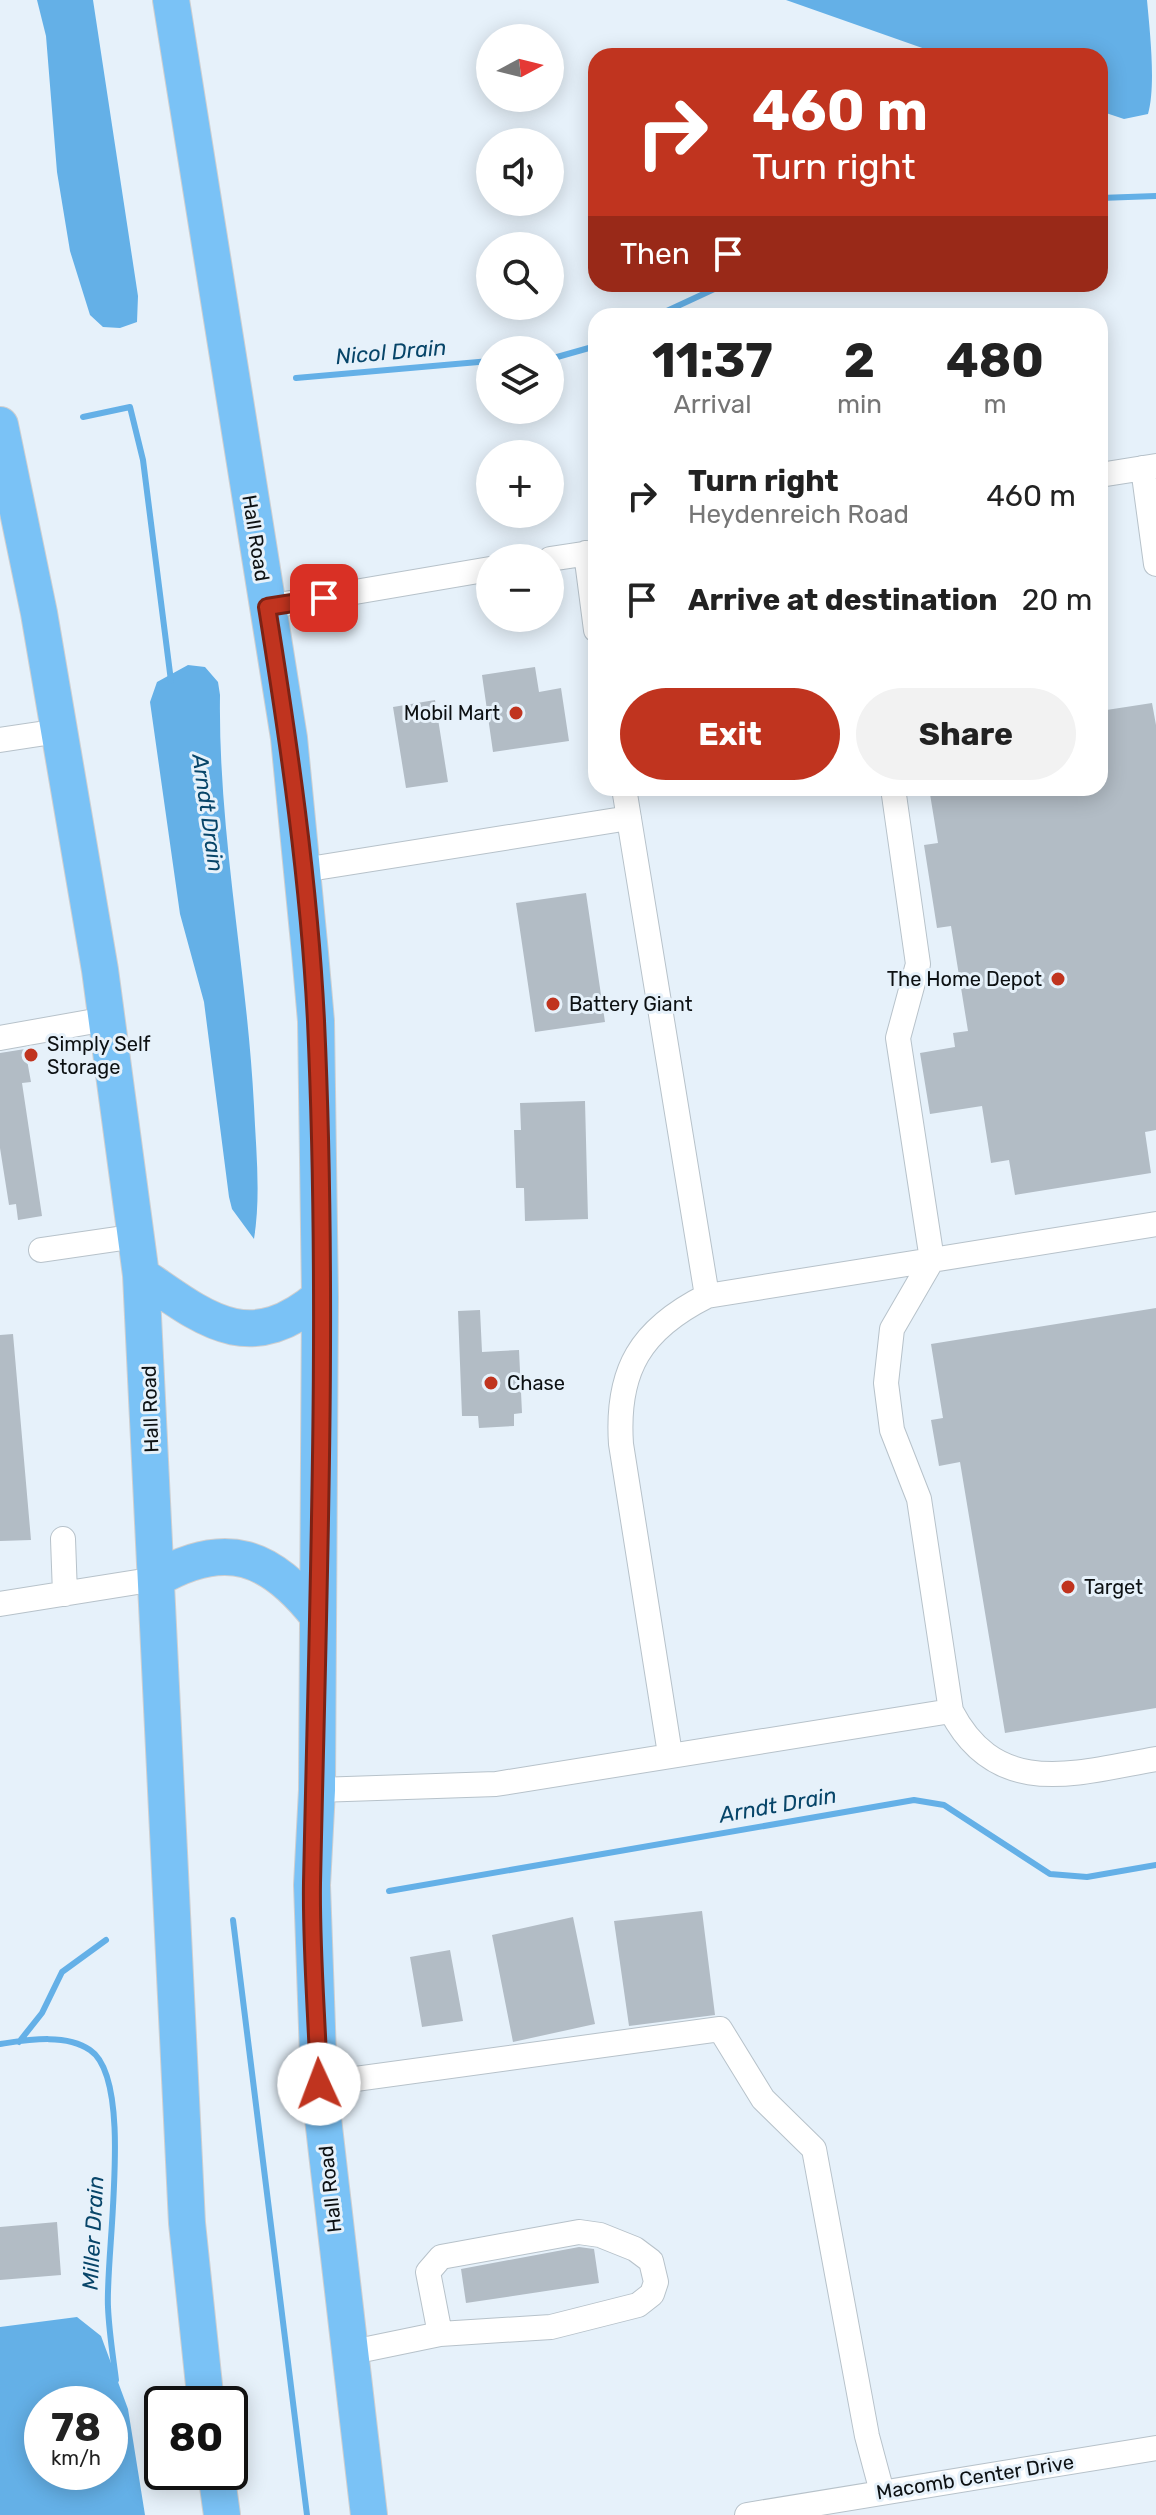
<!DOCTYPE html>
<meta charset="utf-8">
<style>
body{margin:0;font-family:Rubik,sans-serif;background:#f2f2f2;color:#222;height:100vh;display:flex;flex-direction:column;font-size:30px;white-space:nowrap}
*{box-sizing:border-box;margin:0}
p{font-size:26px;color:#767676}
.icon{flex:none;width:44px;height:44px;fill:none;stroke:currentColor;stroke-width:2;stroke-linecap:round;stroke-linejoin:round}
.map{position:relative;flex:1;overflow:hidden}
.details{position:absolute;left:588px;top:308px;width:520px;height:488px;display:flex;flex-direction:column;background:#fff;border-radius:24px;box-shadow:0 4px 20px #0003}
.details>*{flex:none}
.top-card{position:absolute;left:588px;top:48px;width:520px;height:244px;border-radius:24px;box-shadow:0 4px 20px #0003;background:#c0341f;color:#fff;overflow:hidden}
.needle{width:52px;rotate:83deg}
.tools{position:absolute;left:476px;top:24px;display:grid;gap:16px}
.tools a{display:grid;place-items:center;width:88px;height:88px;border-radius:50%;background:#fff;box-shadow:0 4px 20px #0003;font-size:40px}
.speed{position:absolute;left:24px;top:2386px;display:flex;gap:16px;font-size:40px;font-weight:700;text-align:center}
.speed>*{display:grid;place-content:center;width:104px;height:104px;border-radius:50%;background:#fff;box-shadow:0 4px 20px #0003;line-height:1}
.speed small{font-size:20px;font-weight:400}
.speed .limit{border:4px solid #111;border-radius:12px;background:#fff;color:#111}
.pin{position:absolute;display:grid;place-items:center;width:68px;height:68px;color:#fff;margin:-34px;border-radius:16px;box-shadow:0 4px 12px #0006}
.me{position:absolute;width:88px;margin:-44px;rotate:358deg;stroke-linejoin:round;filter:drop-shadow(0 0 6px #0008)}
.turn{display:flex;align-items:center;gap:28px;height:168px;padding:0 32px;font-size:36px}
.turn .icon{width:104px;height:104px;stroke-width:2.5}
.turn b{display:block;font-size:56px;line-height:68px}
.then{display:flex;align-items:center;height:76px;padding:0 32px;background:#0003;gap:16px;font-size:30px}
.eta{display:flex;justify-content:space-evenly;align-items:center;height:136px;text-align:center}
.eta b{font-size:48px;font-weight:700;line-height:56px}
.cta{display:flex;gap:16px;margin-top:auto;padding:16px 32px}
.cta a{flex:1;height:92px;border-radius:48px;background:#c0341f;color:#fff;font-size:32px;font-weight:700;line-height:92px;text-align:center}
.cta a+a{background:#f2f2f2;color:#222}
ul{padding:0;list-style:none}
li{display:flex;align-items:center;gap:24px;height:104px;padding:0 32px}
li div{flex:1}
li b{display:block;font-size:30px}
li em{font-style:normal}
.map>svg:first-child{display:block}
.water{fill:#64b0e7;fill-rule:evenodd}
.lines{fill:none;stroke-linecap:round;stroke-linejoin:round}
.stream{stroke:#64b0e7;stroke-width:6}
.building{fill:#b2bcc5}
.minor-casing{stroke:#b7c2ca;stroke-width:26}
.highway-casing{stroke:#cfcfd0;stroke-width:38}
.minor{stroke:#fff;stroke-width:24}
.highway{stroke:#7ac2f6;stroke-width:36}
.route-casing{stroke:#7d2214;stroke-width:20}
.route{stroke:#c0341f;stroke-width:14}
.poi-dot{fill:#c0341f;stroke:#e6f1fa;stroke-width:3}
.labels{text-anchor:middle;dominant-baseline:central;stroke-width:6;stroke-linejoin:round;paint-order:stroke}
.street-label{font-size:20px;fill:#0d1113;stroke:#e6f1fa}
.poi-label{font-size:20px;fill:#0d1113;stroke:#e6f1fa;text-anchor:start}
.water-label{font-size:22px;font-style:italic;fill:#074569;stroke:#e6f1fa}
</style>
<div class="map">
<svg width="1156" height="2515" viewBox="0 0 1156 2515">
<rect width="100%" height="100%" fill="#e6f1fa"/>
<path class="water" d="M37 0H93L138 296 137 322 120 328 103 327 90 315 70 251 57 172 46 36Z
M786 0H1147C1150 33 1156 86 1148 114L1124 119 1100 111V56H945Z
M188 665 205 667 218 682 220 695C218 832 247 969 254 1106 256 1151 261 1195 254 1239L232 1209 229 1197 204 1002 180 914 150 702 157 682Z
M77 2317 101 2336 128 2409 145 2515H0V2327ZM42 2404H110V2472H42Z"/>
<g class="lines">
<path class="stream" d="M1100 198 1156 196
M656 316 725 284
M550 359 596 346
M296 378 490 361
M83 417 130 407 143 460 171 681
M389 1891 914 1800 944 1805 1050 1874 1087 1877 1156 1865
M233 1920 307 2515
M19 2042 42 2013 62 1972 106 1940
M0 2044C27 2040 66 2033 90 2050 135 2080 105 2255 108 2307 109 2332 113 2356 116 2380"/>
</g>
<path class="building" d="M535 667 539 692 561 688 569 741 493 752 482 675Z
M435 700 448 782 406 788 393 707Z
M1152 703 1156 725V1130L1145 1132 1151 1173 1015 1195 1009 1160 991 1163 982 1106 930 1114 920 1053 955 1047 953 1033 968 1031 951 926 937 928 924 845 938 843 929 788H1100V711Z
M586 893 605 1022 535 1032 516 903Z
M25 1049 31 1082 22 1083 42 1216 18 1220 16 1204 9 1205 0 1148V1053Z
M585 1101 588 1219 525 1221 524 1188H516L514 1130H521L520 1103Z
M1156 1308V1708L1005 1733 960 1462 939 1466 931 1420 943 1418 931 1344Z
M480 1310 482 1352 519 1350 522 1413 514 1414V1426L479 1428 478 1416H462L458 1311Z
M13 1334 31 1540 0 1541V1335Z
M702 1911 715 2015 629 2026 614 1921Z
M573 1917 595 2024 513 2042 492 1935Z
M450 1950 463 2021 422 2027 410 1957Z
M57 2222 61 2275 0 2280V2227Z
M579 2247 594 2249 599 2283 466 2303 461 2269Z"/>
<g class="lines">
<g class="minor-casing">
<path id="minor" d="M1143 468 1156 564
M1100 475 1156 466
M586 553 596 630
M550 559 596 552
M267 607 490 569
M0 740 59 731
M624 788 707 1296C641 1329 616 1370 621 1444L670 1754
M303 870 629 818
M0 1038 106 1019
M1156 1224 932 1260 892 1329 886 1383 892 1430 919 1499 951 1711C997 1800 1076 1773 1156 1759
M41 1250 137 1236
M707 1296 932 1260 898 1038 918 964 893 788
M63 1539 65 1594
M0 1604 156 1579
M317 1790 496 1784 951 1711
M319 2084 720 2029 763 2099 814 2149 867 2436 882 2492
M348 2353 440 2334 551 2327 638 2305 652 2294 656 2282 651 2261 635 2249 600 2235 579 2232 441 2257 428 2272 440 2334
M747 2515 1156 2448"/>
</g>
<g class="highway-casing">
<path id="highway" d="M171 0 289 738 310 953 316 1021 320 1297 317 1790 312 1885 319 2084 369 2515
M0 425 39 613 100 970 141 1275 187 2223 206 2404
M141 1275C206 1320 249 1357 320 1297
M156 1579C226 1538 271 1556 318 1616
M216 2472 222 2515"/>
</g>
<use href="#minor" class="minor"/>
<use href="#highway" class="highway"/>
</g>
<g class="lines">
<g class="route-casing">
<path id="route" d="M319 2084C317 2017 311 1950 312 1883 318 1596 329 1308 316 1021 309 882 289 744 267 607L324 598"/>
</g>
<use href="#route" class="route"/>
</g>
<g class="poi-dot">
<circle cx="516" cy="713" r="8"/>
<circle cx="1058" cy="979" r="8"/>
<circle cx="553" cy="1004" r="8"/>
<circle cx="31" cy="1055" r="8"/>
<circle cx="491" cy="1383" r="8"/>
<circle cx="1068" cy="1587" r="8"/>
</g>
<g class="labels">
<g class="street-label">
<text transform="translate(256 538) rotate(81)">Hall Road</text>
<text transform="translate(150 1409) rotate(-92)">Hall Road</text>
<text transform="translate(330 2189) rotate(-96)">Hall Road</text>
<text transform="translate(975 2477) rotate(-9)">Macomb Center Drive</text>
</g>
<g class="poi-label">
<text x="500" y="713" text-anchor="end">Mobil Mart</text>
<text x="1042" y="979" text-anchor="end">The Home Depot</text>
<text x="569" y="1004">Battery Giant</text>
<text x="47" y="1044">Simply Self<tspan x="47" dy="23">Storage</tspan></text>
<text x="507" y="1383">Chase</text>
<text x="1084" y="1587">Target</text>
</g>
<g class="water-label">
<text transform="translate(391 352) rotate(-5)">Nicol Drain</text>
<text transform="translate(208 813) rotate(82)">Arndt Drain</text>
<text transform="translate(778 1805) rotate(-10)">Arndt Drain</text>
<text transform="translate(93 2233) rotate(-87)">Miller Drain</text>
</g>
</g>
</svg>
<div class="tools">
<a><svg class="needle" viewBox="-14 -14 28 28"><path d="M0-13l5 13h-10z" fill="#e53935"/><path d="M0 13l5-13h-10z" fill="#767676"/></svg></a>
<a><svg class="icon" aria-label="sound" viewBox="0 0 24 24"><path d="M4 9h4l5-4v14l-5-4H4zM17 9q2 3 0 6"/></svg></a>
<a><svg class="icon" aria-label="search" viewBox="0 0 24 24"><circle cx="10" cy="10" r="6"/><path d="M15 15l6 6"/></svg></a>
<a><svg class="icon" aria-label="layers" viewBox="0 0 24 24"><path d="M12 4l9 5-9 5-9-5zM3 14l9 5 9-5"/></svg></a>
<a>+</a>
<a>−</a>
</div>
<div class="speed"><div>78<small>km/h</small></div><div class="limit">80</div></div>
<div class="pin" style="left:324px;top:598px;background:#d93025"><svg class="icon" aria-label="arrive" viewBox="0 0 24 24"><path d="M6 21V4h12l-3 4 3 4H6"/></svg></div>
<svg class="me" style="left:319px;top:2084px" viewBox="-20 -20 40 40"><circle r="19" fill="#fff"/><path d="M0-13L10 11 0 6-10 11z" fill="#c0341f"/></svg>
<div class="top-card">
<div class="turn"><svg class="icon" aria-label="right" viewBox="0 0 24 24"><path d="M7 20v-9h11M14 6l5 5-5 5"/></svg><div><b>460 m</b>Turn right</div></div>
<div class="then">Then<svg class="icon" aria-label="arrive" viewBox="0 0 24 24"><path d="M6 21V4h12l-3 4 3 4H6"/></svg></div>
</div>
<section class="details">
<div class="eta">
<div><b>11:37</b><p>Arrival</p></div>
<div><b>2</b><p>min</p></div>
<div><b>480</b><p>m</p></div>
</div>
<ul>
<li><svg class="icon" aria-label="right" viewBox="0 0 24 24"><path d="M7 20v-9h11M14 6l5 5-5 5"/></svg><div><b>Turn right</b><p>Heydenreich Road</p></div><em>460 m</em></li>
<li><svg class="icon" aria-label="arrive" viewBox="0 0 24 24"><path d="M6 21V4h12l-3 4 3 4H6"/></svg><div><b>Arrive at destination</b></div><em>20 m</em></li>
</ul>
<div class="cta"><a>Exit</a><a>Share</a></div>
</section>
</div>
